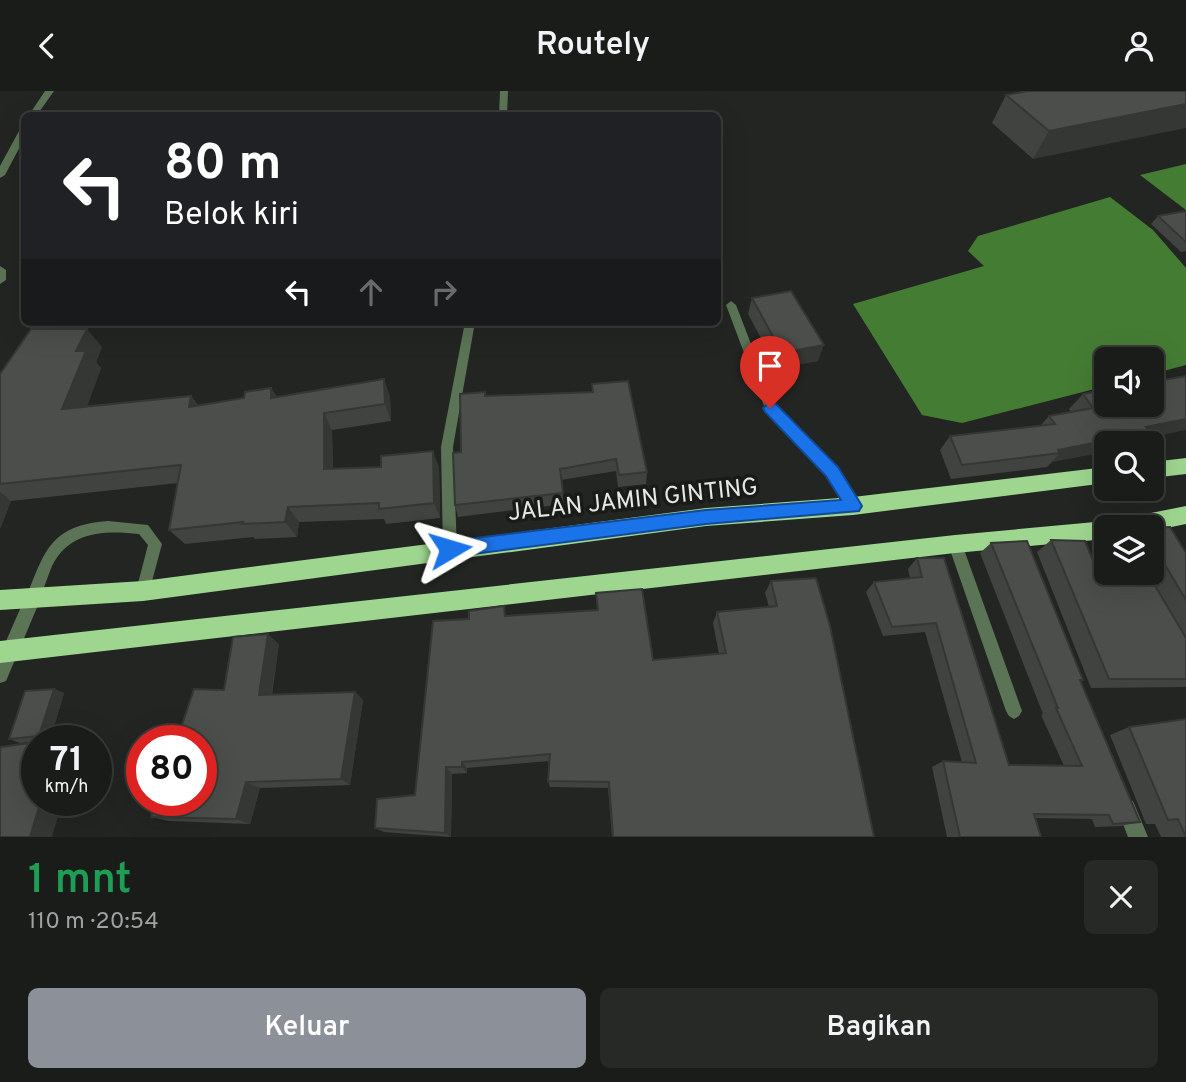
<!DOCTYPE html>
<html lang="id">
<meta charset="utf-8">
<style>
body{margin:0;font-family:Overpass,sans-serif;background:#272926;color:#f1f3f6;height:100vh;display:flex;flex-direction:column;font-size:26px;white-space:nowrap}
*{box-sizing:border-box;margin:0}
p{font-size:23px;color:#9fa1a2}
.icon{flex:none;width:38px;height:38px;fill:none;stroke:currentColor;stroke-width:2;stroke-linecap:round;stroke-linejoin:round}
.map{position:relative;height:746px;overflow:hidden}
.drawer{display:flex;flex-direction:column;background:#1a1c19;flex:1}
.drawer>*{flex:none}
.hud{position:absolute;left:21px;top:21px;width:700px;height:214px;border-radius:10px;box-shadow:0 7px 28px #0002,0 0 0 2px #383a38;background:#202124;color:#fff;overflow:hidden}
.fabs{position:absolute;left:1094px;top:256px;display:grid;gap:14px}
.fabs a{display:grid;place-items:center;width:70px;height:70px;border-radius:10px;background:#1a1c19;box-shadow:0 7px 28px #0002,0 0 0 2px #383a38;font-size:35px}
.speed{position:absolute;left:21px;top:634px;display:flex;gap:14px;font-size:35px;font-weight:700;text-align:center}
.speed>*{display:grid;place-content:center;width:91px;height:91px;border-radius:50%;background:#1a1c19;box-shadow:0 7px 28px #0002,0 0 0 2px #383a38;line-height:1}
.speed small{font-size:18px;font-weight:400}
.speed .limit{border:10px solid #d22;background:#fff;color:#111}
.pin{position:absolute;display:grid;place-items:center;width:60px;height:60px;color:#fff;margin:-72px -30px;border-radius:50% 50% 50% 0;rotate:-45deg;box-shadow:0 0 7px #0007}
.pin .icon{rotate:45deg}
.me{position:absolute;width:77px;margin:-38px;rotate:83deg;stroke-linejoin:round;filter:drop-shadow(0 0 5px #0008)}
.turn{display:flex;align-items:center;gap:24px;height:147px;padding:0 28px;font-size:32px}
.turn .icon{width:91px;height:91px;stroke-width:2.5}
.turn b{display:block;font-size:49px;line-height:60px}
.lanes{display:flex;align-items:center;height:66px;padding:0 28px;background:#0003;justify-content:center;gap:35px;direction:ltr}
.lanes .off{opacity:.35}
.round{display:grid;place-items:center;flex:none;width:74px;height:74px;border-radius:10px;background:#272926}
.summary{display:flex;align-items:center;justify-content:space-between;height:119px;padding:0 28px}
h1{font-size:42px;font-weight:600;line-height:52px;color:#1e9e55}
.action{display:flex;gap:14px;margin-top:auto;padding:14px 28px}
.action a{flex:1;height:80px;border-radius:10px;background:#8c9099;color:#fff;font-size:28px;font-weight:600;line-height:80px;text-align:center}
.action a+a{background:#272926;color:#f1f3f6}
header{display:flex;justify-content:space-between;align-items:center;height:91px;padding:0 28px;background:#1a1c19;font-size:32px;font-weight:600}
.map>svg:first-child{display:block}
.water{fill:#457c34}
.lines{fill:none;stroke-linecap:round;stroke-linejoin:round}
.service{fill:#5c7456;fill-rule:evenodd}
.minor{fill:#5c7456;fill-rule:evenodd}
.trunk{fill:#9ed690;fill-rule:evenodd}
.wall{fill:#404340}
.shaded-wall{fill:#343734}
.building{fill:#4b4e4a;stroke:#343734;stroke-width:2}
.route{fill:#1a73e8;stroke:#114b97;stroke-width:2}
.labels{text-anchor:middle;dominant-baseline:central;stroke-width:7;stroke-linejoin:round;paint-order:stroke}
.street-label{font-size:24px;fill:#e6e8e5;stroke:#181b18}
</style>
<header><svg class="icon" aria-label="back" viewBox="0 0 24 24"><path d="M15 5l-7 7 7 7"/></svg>Routely<svg class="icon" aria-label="person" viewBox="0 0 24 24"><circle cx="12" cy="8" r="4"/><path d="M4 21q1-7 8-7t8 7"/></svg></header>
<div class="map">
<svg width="1186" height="746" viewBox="0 0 1186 746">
<rect width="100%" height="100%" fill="#222521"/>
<path class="water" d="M1186 73V119L1140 84Z
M1110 106 1153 139 1186 177V274L1152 283V268H1106V295L962 332 922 324 853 213 984 175 968 160 978 145Z"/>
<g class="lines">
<path class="service" d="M500 0H508L507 24H499Z
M731 210 736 214 775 315 836 377 858 411 859 415 858 419 853 421 848 419 828 385 766 320 726 214Z
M465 231H475L453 356 457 458 455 462 450 464 445 462 443 458 441 356Z
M108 430 148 434 162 453 148 505 143 506 138 505 136 500 148 454 139 443C105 439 69 440 52 475 47 487 43 500 38 512L33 513 28 512 26 507C45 459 51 434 108 430Z
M955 447 960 449 962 453 1022 620 1019 625 1014 628 1009 625 1006 620 948 453 950 449Z"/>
<path class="minor" d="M45 0H54L37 24H29Z
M24 37V48L5 84 0 87V75L19 40Z
M0 175 6 179V189L0 193Z
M33 500 39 502 41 507 6 590 0 592V564L27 502Z
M1126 708 1133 710 1148 746H1128L1117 717 1119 710Z"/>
<path class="trunk" d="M1186 367V383L1152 387V371Z
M1106 376V392L853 424 706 435 143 510 0 519V499L143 490 706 417 853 406Z
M1186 415V433L1152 440V436H1116L1119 430 1126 427Z
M1106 430 1115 436H1106V448L955 462 0 572V550L955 444Z"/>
</g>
<path class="wall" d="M1186 0 1033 68 992 32 1006 4Z
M1186 120V160L1181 161 1151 133 1158 125Z
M752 207 818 270 777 277 748 223Z
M102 256 96 271 101 277 87 315 191 305 198 314 244 307 271 297 277 306 390 305 391 330 332 339 333 378 439 376 440 427 386 433 384 428 299 431 297 446 255 448 253 446 185 453 169 439 178 392 11 410 0 438V283Z
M592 293 647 381 646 393 618 396 616 380 561 389 564 413 458 426 455 414 486 305 592 301Z
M1083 303 1143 348 1139 352H1106L1052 371 1047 376 951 388 940 359 950 345 1040 335 1049 325 1071 321 1069 318Z
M1152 437 1186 462V596L1091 597 1037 461 1051 449 1096 477 1106 481H1152Z
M991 452 1083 589 1080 591 1140 731 1121 735 1095 736 1092 728 1035 727 1041 746H947L932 676 943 670 962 671 925 541 883 545 866 501 874 491 910 487 908 478 917 467 1009 674 1064 675 1041 624 1043 623 980 462Z
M771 490 874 746H612L608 697 550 696 548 690 549 670 467 677V682L452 683 451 746 384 741 375 737 415 704 507 525 597 519 596 502 653 569 719 563 713 532 717 521 769 516 765 502Z
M279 553 272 604 355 601 363 609 350 694 260 697 250 733 169 730 151 726 224 599Z
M54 598 64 602 50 649H37V650L20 652 9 648Z
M1186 628V746H1161L1155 733H1146L1110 644 1129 636Z"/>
<path class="shaded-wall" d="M1186 13V37L1033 68 1049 40Z
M87 238 102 256 96 271 101 277 80 335 62 318 76 260Z
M824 254 818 270 777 277 782 262Z
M384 288 390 305 391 330 385 313Z
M271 297 282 314 271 307Z
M191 305 204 322 189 316Z
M324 322 332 339 333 394 324 378Z
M1186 328V339L1143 348 1139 352H1106V361L1052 371 1060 362 1058 359 1146 336Z
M433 360 439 376 440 427 434 412Z
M0 401 11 410 0 438Z
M288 416 299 431 297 446 285 431Z
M268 543 279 553 270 612 259 604Z
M54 598 64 602 50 649 39 645Z
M355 601 363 609 350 694 341 688Z
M462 671 467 677V682L462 676Z
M446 676 452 683 451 746 445 742Z
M246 691 260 697 250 733 236 728Z
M41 709H63L52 746H30Z"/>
<path class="building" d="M1028 0H1186V13L1049 40 1006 4Z
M1186 120V151L1158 125Z
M791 200 824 254 782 262 752 207Z
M31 238H87L76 260H86L62 318 191 305 189 316 244 307 245 301 271 297V307L384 288 385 313 324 322V378L381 376V365L433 360 434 412 379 418V412L288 416 285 431 242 433 243 431 169 439 181 374 0 393V283Z
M1186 285V328L1146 336 1150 341 1058 359 1060 362 962 374 950 345 1055 333 1049 325 1093 317 1083 303 1106 299V313H1152V291Z
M628 290 647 381 619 384 616 368 560 378 563 402 455 414 453 362 461 361 460 303 485 301V305L593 301 592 293Z
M1170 436 1186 462V509L1152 452V437Z
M1051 449 1085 450 1096 477 1106 476V481H1147L1186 547V588H1109Z
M1027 450 1083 589H1080L1140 731 1113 733 1109 724 1034 723 1041 746H960L943 670 976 672 936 532 892 536 874 491 922 486 917 467H944L1009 674 1082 675 1056 617H1058L991 452Z
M816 487 830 535 874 746H613L609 691 548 690 550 663 462 671V676H446L445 742 375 737 377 708 415 704 433 530 469 528V520L504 515 505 525 598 519 596 502 642 498 653 569 726 562 717 521 777 515 771 490Z
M268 543 259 604 355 601 341 688 246 691 236 728 151 726 157 709H201V649H177L194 598 224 599 233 546Z
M54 598 39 645 9 648 25 600Z
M1186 628V746L1178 728 1168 729 1129 636Z
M37 651V709H41L30 746H0V660L1 656Z"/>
<path class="route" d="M770 311 776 313 838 376 859 410 862 415 859 420 706 433 450 466 444 463 441 458 444 453 450 450 706 419 841 409 826 385 765 321 763 317Z"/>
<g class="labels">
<g class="street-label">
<text transform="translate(633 410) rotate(-6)">JALAN JAMIN GINTING</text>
</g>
</g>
</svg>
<div class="fabs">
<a><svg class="icon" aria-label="sound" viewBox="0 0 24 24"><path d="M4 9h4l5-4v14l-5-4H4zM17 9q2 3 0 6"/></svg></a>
<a><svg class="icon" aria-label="search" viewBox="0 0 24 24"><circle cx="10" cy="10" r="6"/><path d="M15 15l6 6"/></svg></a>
<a><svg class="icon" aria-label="layers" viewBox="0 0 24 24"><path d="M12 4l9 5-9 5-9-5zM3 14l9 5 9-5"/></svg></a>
</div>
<div class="speed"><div>71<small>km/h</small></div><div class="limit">80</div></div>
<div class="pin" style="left:770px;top:317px;background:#d93025"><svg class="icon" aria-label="arrive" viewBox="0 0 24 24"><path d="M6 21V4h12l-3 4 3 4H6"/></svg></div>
<svg class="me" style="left:450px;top:458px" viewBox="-20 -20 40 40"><path d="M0-17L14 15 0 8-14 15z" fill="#1a73e8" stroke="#fff" stroke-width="4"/></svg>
<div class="hud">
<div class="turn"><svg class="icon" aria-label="left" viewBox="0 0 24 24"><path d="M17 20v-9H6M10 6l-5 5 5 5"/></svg><div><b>80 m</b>Belok kiri</div></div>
<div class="lanes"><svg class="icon" aria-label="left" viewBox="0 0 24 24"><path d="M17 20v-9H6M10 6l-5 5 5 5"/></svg><svg class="icon off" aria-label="ahead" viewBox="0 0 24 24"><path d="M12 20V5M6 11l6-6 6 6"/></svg><svg class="icon off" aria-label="right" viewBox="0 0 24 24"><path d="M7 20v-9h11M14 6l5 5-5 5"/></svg></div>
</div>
</div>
<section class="drawer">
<div class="summary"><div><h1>1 mnt</h1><p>110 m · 20:54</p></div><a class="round"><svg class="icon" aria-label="close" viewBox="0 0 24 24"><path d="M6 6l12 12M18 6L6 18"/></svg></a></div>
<div class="action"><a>Keluar</a><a>Bagikan</a></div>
</section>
